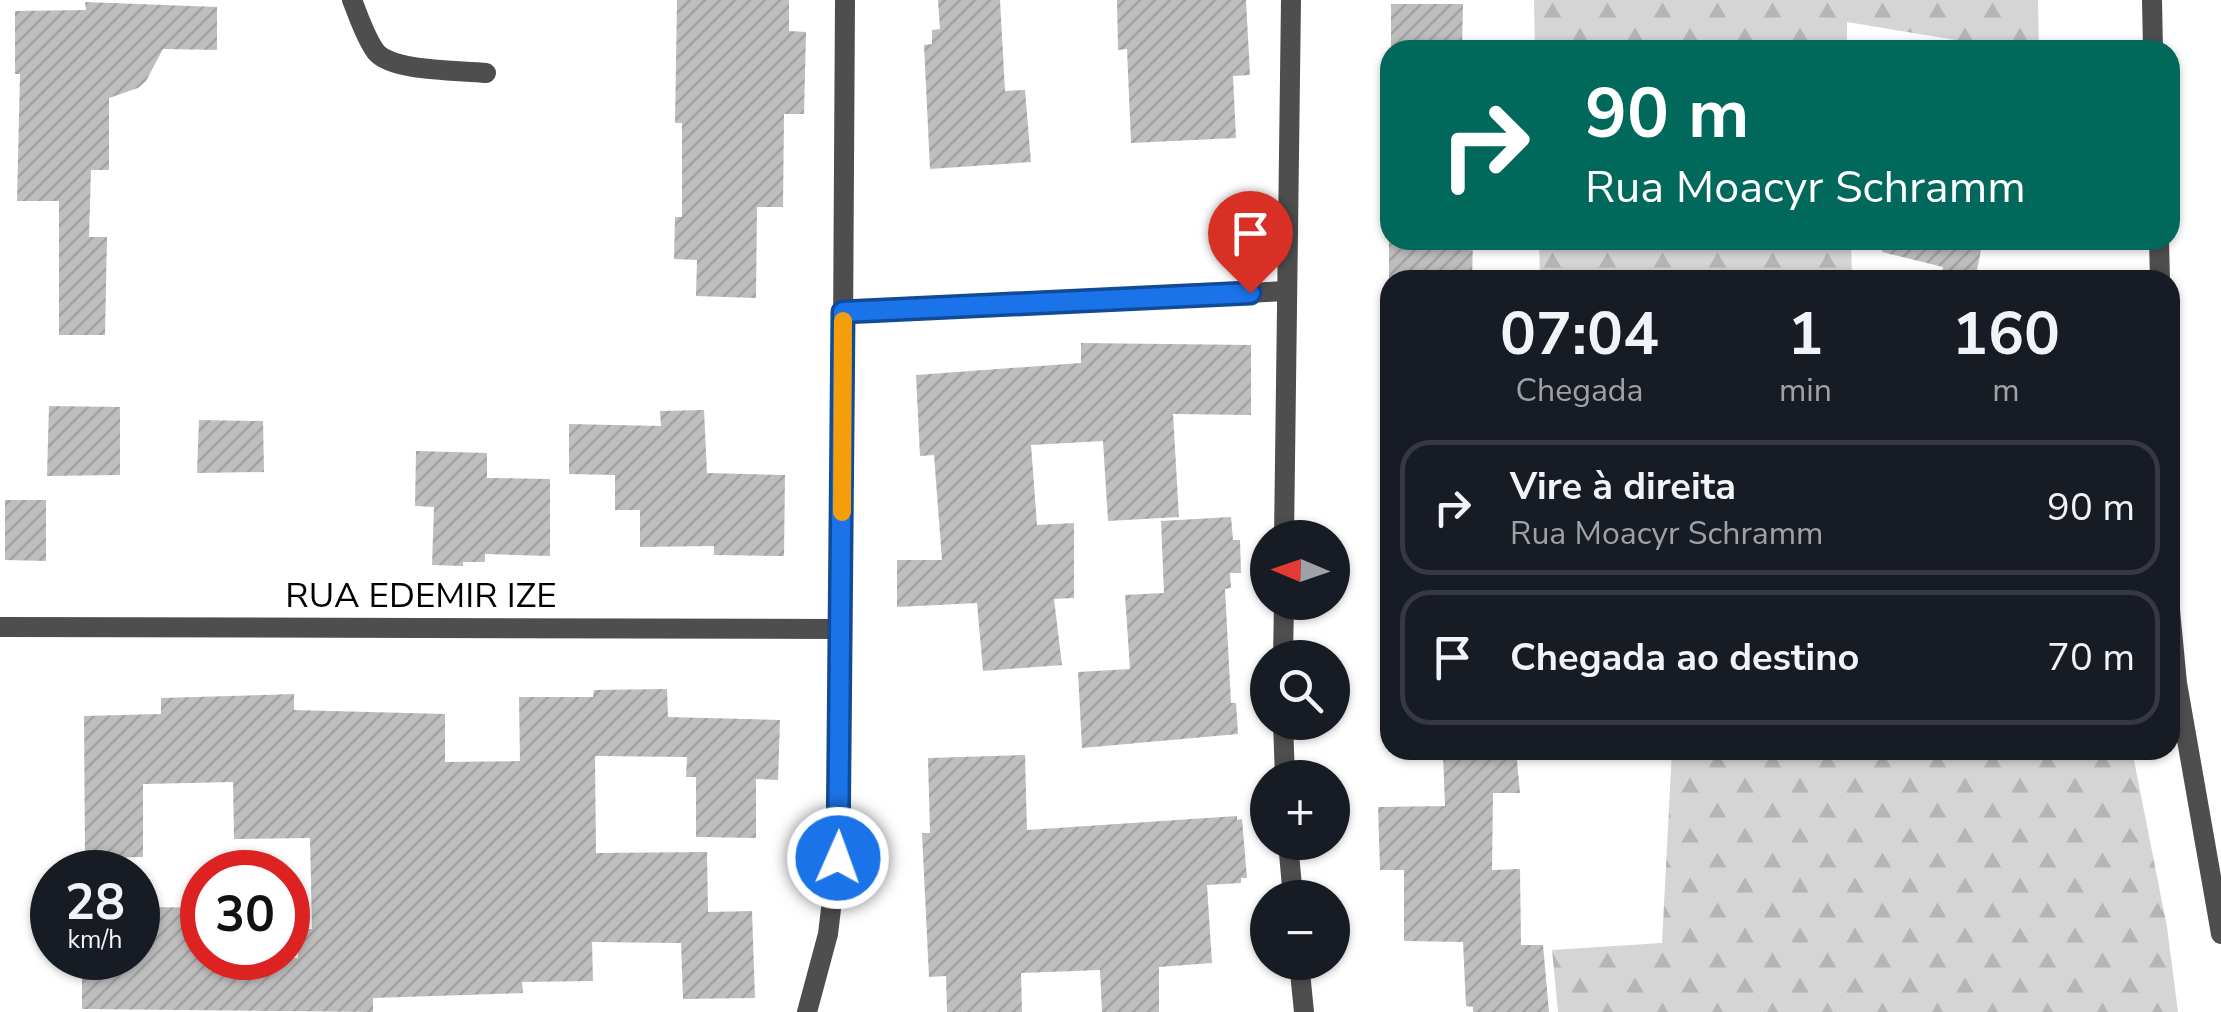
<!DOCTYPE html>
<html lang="pt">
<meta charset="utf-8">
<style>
body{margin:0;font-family:"Nunito Sans",sans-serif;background:#242831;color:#f1f3f6;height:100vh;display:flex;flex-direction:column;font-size:38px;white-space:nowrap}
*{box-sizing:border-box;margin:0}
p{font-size:32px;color:#9ea1a6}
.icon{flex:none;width:55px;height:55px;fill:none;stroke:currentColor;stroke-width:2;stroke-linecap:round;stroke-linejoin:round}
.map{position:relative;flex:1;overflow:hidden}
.details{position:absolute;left:1380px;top:270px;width:800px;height:490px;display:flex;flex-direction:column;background:#171b24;border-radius:30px;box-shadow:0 2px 8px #0004}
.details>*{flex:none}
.banner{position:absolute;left:1380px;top:40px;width:800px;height:210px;border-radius:30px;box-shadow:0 2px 8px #0004;background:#00695c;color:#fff;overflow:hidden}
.needle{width:65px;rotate:272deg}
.buttons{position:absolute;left:1250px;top:520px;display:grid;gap:20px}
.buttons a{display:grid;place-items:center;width:100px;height:100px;border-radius:50%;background:#171b24;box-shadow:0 2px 8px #0004;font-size:50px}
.speed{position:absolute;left:30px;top:850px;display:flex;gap:20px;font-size:50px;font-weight:700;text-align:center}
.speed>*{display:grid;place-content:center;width:130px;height:130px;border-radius:50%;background:#171b24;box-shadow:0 2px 8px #0004;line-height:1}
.speed small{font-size:25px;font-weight:400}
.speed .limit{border:15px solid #d22;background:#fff;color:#111}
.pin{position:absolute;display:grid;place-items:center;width:85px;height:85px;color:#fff;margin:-102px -42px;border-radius:50% 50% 50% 0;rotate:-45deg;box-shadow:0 0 10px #0007}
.pin .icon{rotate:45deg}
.me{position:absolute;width:110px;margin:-55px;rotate:2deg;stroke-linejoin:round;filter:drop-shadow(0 0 8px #0008)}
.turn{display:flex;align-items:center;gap:35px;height:210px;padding:0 40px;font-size:45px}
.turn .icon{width:130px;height:130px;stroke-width:2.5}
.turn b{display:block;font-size:70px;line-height:85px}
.eta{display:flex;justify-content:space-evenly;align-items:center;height:170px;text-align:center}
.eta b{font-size:60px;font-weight:700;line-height:70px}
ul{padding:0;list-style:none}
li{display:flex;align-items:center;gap:30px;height:135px;margin:0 20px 15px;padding:0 20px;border:5px solid #363941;border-radius:30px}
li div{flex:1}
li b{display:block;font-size:38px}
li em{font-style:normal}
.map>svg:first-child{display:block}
.forest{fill:url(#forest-firs)}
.building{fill:url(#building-hatch)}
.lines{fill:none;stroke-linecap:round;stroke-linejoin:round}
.service{stroke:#4e4e4e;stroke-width:20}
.minor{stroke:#4e4e4e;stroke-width:20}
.route-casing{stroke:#114b97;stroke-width:25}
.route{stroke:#1a73e8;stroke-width:18}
.slow{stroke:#f59e0b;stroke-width:18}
.labels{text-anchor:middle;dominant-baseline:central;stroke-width:8;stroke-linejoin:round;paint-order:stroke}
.street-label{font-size:35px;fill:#000;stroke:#fff}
</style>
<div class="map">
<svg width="2221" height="1012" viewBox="0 0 2221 1012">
<defs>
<pattern id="forest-firs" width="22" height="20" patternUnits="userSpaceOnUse" patternTransform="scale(2.5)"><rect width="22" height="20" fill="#d5d5d5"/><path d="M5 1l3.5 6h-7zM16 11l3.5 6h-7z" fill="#b5b5b5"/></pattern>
<pattern id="building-hatch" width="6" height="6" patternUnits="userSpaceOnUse" patternTransform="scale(2.5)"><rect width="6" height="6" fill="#bebebe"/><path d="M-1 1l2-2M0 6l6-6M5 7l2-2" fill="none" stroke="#a2a2a2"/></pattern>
</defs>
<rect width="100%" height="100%" fill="#fff"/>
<path class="forest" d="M1534 0H2038L2039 50H2016L1847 22V50H1535Z
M1539 240H1851L1852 280H1540Z
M1672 750H2132L2167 927 2178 1012H1558L1552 950 1662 943Z"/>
<path class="building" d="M677 0H789V31L806 32 804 114H784L783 207H757L756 298 696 296 697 260 674 259 675 217H682V123H675Z
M938 0H1000L1005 91 1025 90 1031 162 930 169 924 45 932 44V30L940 29Z
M1117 0H1246L1250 75 1233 76 1236 138 1131 143 1127 49 1118 50Z
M85 2 217 7V50L163 49 146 81 138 88 109 98V170H91L89 237H107L105 335H59V201H17L20 74H15V11L86 10Z
M1391 4H1463L1462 50H1391Z
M1389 240H1473L1472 280H1389Z
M1883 240H1983L1975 280H1940L1943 267 1882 252Z
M1081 343 1251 345V415L1173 414 1179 517 1108 521 1103 441 1031 445 1037 525 1074 523V598L1054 599 1062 665 983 671 977 603 897 607V560H942L934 455 920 456 916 375 1081 363Z
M49 406 120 407V475L47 476Z
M704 410 707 473 785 475 784 556 714 555V546L640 547V510H615V475L569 474V424L661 426 660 411Z
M199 420 263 421 264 472 197 473Z
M416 451 487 453V478L550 479V556L485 554V562H463V566L432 565 434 507 415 506Z
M5 500H46V561L5 560Z
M1231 517 1233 540H1240L1241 573H1230L1231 588 1225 589 1231 703H1236L1238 734 1082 748 1078 672 1130 669 1125 595 1164 593 1161 521Z
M667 689 668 717 780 720 778 780 756 779V838L696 837V777H686L687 757 595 756 596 853 707 852 708 912 752 911 755 998 683 999 681 943 592 942 593 981 522 982 523 993 373 998V1012L82 1009V958H138V931H158V907L202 908V958H298L297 929H312L310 838 234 839 233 782 143 784V857L85 858 84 716 161 714V698L294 694V710L445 714V762L520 761 519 697H593L594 690Z
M1516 750 1520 793H1493L1492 870 1520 869 1521 945H1543L1549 1012H1473V1007L1466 1006 1463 942 1404 941V870H1380L1378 807 1445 806 1443 752Z
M1025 755 1027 830 1237 816V820L1242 819 1247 878H1241V883L1207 885 1212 963 1159 967V1012H1102L1100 970 1021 973 1022 1012H947L946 976 929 977 922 833H930L928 758Z"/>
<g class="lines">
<path class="service" d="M352 0C359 17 365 37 376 52 393 72 459 70 486 73"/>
<path class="minor" d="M2152 0 2153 50
M2159 240 2160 280
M843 313 1287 291
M1284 538 1291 0
M2170 610 2177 683 2221 934
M0 627 841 629
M1283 658 1284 602
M1283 722 1285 778
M1288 842 1293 898
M1299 962 1304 1012
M807 1012 828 934 840 833 845 0"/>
</g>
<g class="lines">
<g class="route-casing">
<path id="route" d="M838 858 843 312 1250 293"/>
</g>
<use href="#route" class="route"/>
<path class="slow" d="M842 512 843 321"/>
</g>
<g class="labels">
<g class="street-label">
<text x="421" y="595">RUA EDEMIR IZE</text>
</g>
</g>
</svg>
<div class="buttons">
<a><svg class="needle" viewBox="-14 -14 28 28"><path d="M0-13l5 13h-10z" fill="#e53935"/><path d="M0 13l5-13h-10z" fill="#9ea1a6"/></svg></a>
<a><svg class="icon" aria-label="search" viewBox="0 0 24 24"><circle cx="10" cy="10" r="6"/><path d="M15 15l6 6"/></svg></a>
<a>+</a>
<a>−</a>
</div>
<div class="speed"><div>28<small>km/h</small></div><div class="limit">30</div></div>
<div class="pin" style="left:1250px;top:293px;background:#d93025"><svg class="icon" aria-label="arrive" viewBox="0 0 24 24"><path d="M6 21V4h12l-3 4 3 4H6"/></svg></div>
<svg class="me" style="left:838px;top:858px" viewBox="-20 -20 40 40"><circle r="17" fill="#1a73e8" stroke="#fff" stroke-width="3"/><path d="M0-11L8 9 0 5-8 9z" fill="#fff"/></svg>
<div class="banner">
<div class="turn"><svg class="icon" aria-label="right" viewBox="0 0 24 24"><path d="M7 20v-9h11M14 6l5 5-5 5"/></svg><div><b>90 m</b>Rua Moacyr Schramm</div></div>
</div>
<section class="details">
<div class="eta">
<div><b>07:04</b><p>Chegada</p></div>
<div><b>1</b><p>min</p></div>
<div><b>160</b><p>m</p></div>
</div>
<ul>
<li><svg class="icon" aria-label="right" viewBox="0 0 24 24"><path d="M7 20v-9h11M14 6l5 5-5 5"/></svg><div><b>Vire à direita</b><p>Rua Moacyr Schramm</p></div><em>90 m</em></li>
<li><svg class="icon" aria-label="arrive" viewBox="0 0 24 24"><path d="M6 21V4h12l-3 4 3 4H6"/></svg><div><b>Chegada ao destino</b></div><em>70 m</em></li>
</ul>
</section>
</div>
